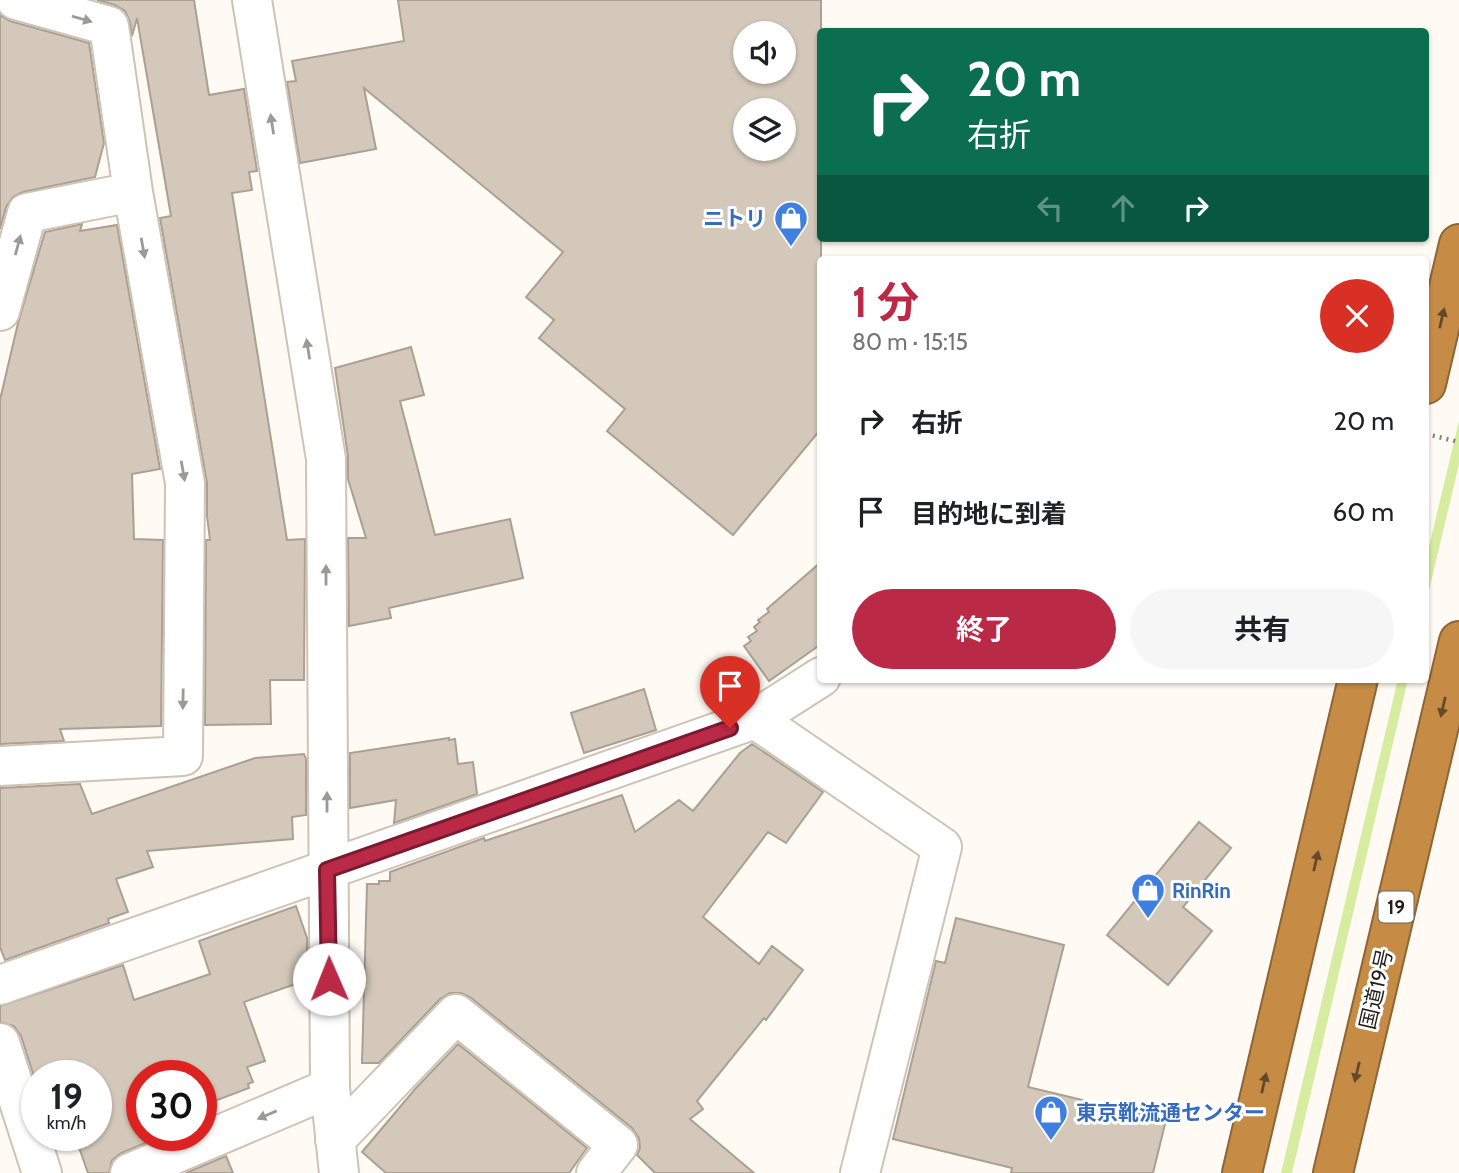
<!DOCTYPE html>
<html lang="ja">
<meta charset="utf-8">
<style>
body{margin:0;font-family:Cabin,"Noto Sans JP",sans-serif;background:#f6f6f6;color:#202124;height:100vh;display:flex;flex-direction:column;font-size:26px;white-space:nowrap}
*{box-sizing:border-box;margin:0}
p{font-size:23px;color:#757577}
.icon{flex:none;width:38px;height:38px;fill:none;stroke:currentColor;stroke-width:2;stroke-linecap:round;stroke-linejoin:round}
.map{position:relative;flex:1;overflow:hidden}
.side{position:absolute;left:817px;top:256px;width:612px;height:427px;display:flex;flex-direction:column;background:#fff;border-radius:7px;box-shadow:0 2px 5px #0004}
.side>*{flex:none}
.guide{position:absolute;left:817px;top:28px;width:612px;height:214px;border-radius:7px;box-shadow:0 2px 5px #0004;background:#0b6e4f;color:#fff;overflow:hidden}
.controls{position:absolute;left:733px;top:21px;display:grid;gap:14px}
.controls a{display:grid;place-items:center;width:63px;height:63px;border-radius:50%;background:#fff;box-shadow:0 2px 5px #0004;font-size:35px}
.speed{position:absolute;left:21px;top:1060px;display:flex;gap:14px;font-size:35px;font-weight:700;text-align:center}
.speed>*{display:grid;place-content:center;width:91px;height:91px;border-radius:50%;background:#fff;box-shadow:0 2px 5px #0004;line-height:1}
.speed small{font-size:18px;font-weight:400}
.speed .limit{border:10px solid #d22;background:#fff;color:#111}
.pin{position:absolute;display:grid;place-items:center;width:60px;height:60px;color:#fff;margin:-72px -30px;border-radius:50% 50% 50% 0;rotate:-45deg;box-shadow:0 0 7px #0007}
.pin .icon{rotate:45deg}
.me{position:absolute;width:77px;margin:-38px;rotate:359deg;stroke-linejoin:round;filter:drop-shadow(0 0 5px #0008)}
.turn{display:flex;align-items:center;gap:24px;height:147px;padding:0 35px;font-size:32px}
.turn .icon{width:91px;height:91px;stroke-width:2.5}
.turn b{display:block;font-size:49px;line-height:60px}
.lanes{display:flex;align-items:center;height:66px;padding:0 35px;background:#0003;justify-content:center;gap:35px;direction:ltr}
.lanes .off{opacity:.35}
.round{display:grid;place-items:center;flex:none;width:74px;height:74px;border-radius:37px;background:#f6f6f6}
.headline{display:flex;align-items:center;justify-content:space-between;height:119px;padding:0 35px}
h1{font-size:42px;font-weight:700;line-height:52px;color:#ba2946}
.action{display:flex;gap:14px;margin-top:auto;padding:14px 35px}
.action a{flex:1;height:80px;border-radius:42px;background:#ba2946;color:#fff;font-size:28px;font-weight:700;line-height:80px;text-align:center}
.action a+a{background:#f6f6f6;color:#202124}
ul{padding:0;list-style:none}
li{display:flex;align-items:center;gap:21px;height:91px;padding:0 35px}
li div{flex:1}
li b{display:block;font-size:26px}
li em{font-style:normal}
.map>svg:first-child{display:block}
.green{fill:#d5eca1}
.building{fill:#d3c8b9;stroke:#aba092;stroke-width:2;fill-rule:evenodd}
.lines{fill:none;stroke-linecap:round;stroke-linejoin:round}
.minor-casing{stroke:#cec3b4;stroke-width:42}
.highway-casing{stroke:#8d6636;stroke-width:42}
.path{stroke:#86817c;stroke-width:4.5;stroke-dasharray:2 5;stroke-linecap:butt}
.minor{stroke:#fff;stroke-width:38}
.highway{stroke:#c68c46;stroke-width:38}
.oneway{fill:#9c9a98}
.oneway2{fill:#644a2b}
.route-casing{stroke:#791b2e;stroke-width:18}
.route{stroke:#ba2946;stroke-width:12}
.labels{text-anchor:middle;dominant-baseline:central;stroke-width:6;stroke-linejoin:round;paint-order:stroke}
.shield{fill:#fff;stroke:#64625e;stroke-width:2}
.shield-label{font-size:19px;font-weight:bold;fill:#221e19}
.shop-label{font-size:21px;font-weight:bold;fill:#366cbe;stroke:#fff;text-anchor:start}
.street-label{font-size:21px;fill:#221e19;stroke:#fff}
</style>
<div class="map">
<svg width="1459" height="1173" viewBox="0 0 1459 1173">
<rect width="100%" height="100%" fill="#fffaf4"/>
<path class="green" d="M1459 421V464L1426 603V559Z
M1398 679H1408L1292 1173H1281Z"/>
<path class="building" d="M97 0H194L209 95 244 89 257 171 249 172 252 190 232 193 287 540 305 539 304 680H270L271 724 205 725 206 540H210L207 516V483L160 218 171 216 137 18 132 36 130 22 125 11 115 5Z
M398 0H821V429L733 535 607 431 625 409 539 338 554 320 526 297 563 252 364 88 376 149 300 163 287 82 296 81 292 61 404 41ZM746 33H784V72H746ZM746 110H784V149H746Z
M0 15 10 21 89 43 104 143 95 177 23 192 13 197 6 207 0 229Z
M82 224 80 231 117 225 160 469 132 474 134 539 163 540 161 726 60 729 64 741 0 744V400L18 323 45 232Z
M411 347 424 395 400 401 435 535 510 519 523 578 389 608 391 618 349 626 348 538H366L348 479V456L335 368Z
M821 562V644L769 681 744 646 751 641 748 637 757 631 754 627 760 622 758 620 769 612 767 609Z
M644 689 656 730 584 753 571 713Z
M449 738V740L455 739 458 764 473 762 477 794 394 823 396 800 350 808V753Z
M752 744 823 792 786 843 768 832 703 917 759 964 772 946 803 970 766 1020 764 1018 697 1101 703 1109 690 1119 754 1173H655L637 1155 640 1148 639 1138 632 1128 470 997 461 993H450L440 999 379 1063H362L367 884H379V881H390V872L484 838 485 841 622 795 635 832 679 800 693 811 740 753Z
M304 754 306 759V815L292 817 293 839 147 851 153 867 116 879 128 912 108 919 109 923 5 960 0 947V788L80 784 92 814 255 758Z
M1199 822 1231 848 1183 907 1212 931 1168 985 1107 935Z
M296 906 307 938V980L244 1002 265 1061 247 1067 253 1082 248 1084 249 1088 204 1105 209 1116 201 1119V1076H142V1136H162L121 1153 112 1160 109 1173H88L75 1136H96V1076H37V1086L21 1036 14 1026 0 1022V1006L123 965 134 1000 210 974 199 941Z
M956 918 1064 945 1028 1087 1166 1120 1153 1173H1011L1012 1168 893 1139 936 961 945 963Z
M458 1044 587 1148 569 1173H386L362 1152 416 1088Z
M226 1156 233 1173H186Z"/>
<g class="lines">
<g class="minor-casing">
<path id="minor" d="M252 0 326 459 330 1088 339 1173
M0 311 27 213 133 192
M755 719 942 847 860 1173
M0 766 183 756 185 483 133 192 109 26 16 0
M0 985 755 719 821 677
M0 1043 42 1173
M335 1140 456 1014 618 1145 596 1173
M130 1173 330 1088"/>
</g>
<g class="highway-casing">
<path id="highway" d="M1426 384 1459 244
M1242 1173 1358 679
M1333 1173 1459 641"/>
</g>
<path class="path" d="M1426 434 1459 442"/>
<use href="#minor" class="minor"/>
<use href="#highway" class="highway"/>
</g>
<defs><path id="oneway-solid" d="M-6-.8H1V-3.2L6.5 0L1 3.2V.8H-6Z" transform="scale(1.75)"/></defs>
<g class="oneway">
<use href="#oneway-solid" transform="translate(82 19) rotate(16)"/>
<use href="#oneway-solid" transform="translate(272 124) rotate(-99)"/>
<use href="#oneway-solid" transform="translate(18 245) rotate(-75)"/>
<use href="#oneway-solid" transform="translate(143 248) rotate(80)"/>
<use href="#oneway-solid" transform="translate(308 349) rotate(-99)"/>
<use href="#oneway-solid" transform="translate(183 471) rotate(80)"/>
<use href="#oneway-solid" transform="translate(326 575) rotate(-90)"/>
<use href="#oneway-solid" transform="translate(183 699) rotate(91)"/>
<use href="#oneway-solid" transform="translate(327 802) rotate(-90)"/>
<use href="#oneway-solid" transform="translate(267 1115) rotate(157)"/>
</g>
<g class="oneway2">
<use href="#oneway-solid" transform="translate(1442 318) rotate(-77)"/>
<use href="#oneway-solid" transform="translate(1443 707) rotate(103)"/>
<use href="#oneway-solid" transform="translate(1316 861) rotate(-77)"/>
<use href="#oneway-solid" transform="translate(1357 1072) rotate(103)"/>
<use href="#oneway-solid" transform="translate(1264 1083) rotate(-77)"/>
</g>
<g class="lines">
<g class="route-casing">
<path id="route" d="M329 979 327 870 730 728"/>
</g>
<use href="#route" class="route"/>
</g>
<defs>
<g id="shop-pin" transform="scale(1.75)"><path d="M0 17L-7.5 6A9.5 9.5 0 1 1 7.5 6Z" fill="#3f7fe0" stroke="#fff"/><path d="M-5-2.5h2.3a2.7 3.5 0 0 1 5.4 0H5L5.5 6h-11ZM-1.5-2.5h3a1.5 2.3 0 0 0-3 0Z" fill="#fff"/></g>
</defs>
<g fill-rule="evenodd">
<use href="#shop-pin" x="791" y="218"/>
<use href="#shop-pin" x="1148" y="890"/>
<use href="#shop-pin" x="1051" y="1112"/>
</g>
<g class="labels">
<rect class="shield" x="1378.5" y="891.5" width="35" height="31" rx="5"/>
<g class="shield-label">
<text x="1396" y="907">19</text>
</g>
<g class="shop-label">
<text x="766" y="218" text-anchor="end">ニトリ</text>
<text x="1172" y="890">RinRin</text>
<text x="1076" y="1112">東京靴流通センター</text>
</g>
<g class="street-label">
<text transform="translate(1376 989) rotate(-77)">国道19号</text>
</g>
</g>
</svg>
<div class="controls">
<a><svg class="icon" aria-label="sound" viewBox="0 0 24 24"><path d="M4 9h4l5-4v14l-5-4H4zM17 9q2 3 0 6"/></svg></a>
<a><svg class="icon" aria-label="layers" viewBox="0 0 24 24"><path d="M12 4l9 5-9 5-9-5zM3 14l9 5 9-5"/></svg></a>
</div>
<div class="speed"><div>19<small>km/h</small></div><div class="limit">30</div></div>
<div class="pin" style="left:730px;top:728px;background:#d93025"><svg class="icon" aria-label="arrive" viewBox="0 0 24 24"><path d="M6 21V4h12l-3 4 3 4H6"/></svg></div>
<svg class="me" style="left:329px;top:979px" viewBox="-20 -20 40 40"><circle r="19" fill="#fff"/><path d="M0-13L10 11 0 6-10 11z" fill="#ba2946"/></svg>
<div class="guide">
<div class="turn"><svg class="icon" aria-label="right" viewBox="0 0 24 24"><path d="M7 20v-9h11M14 6l5 5-5 5"/></svg><div><b>20 m</b>右折</div></div>
<div class="lanes"><svg class="icon off" aria-label="left" viewBox="0 0 24 24"><path d="M17 20v-9H6M10 6l-5 5 5 5"/></svg><svg class="icon off" aria-label="ahead" viewBox="0 0 24 24"><path d="M12 20V5M6 11l6-6 6 6"/></svg><svg class="icon" aria-label="right" viewBox="0 0 24 24"><path d="M7 20v-9h11M14 6l5 5-5 5"/></svg></div>
</div>
<section class="side">
<div class="headline"><div><h1>1 分</h1><p>80 m · 15:15</p></div><a class="round" style="background:#d93025;color:#fff"><svg class="icon" aria-label="close" viewBox="0 0 24 24"><path d="M6 6l12 12M18 6L6 18"/></svg></a></div>
<ul>
<li><svg class="icon" aria-label="right" viewBox="0 0 24 24"><path d="M7 20v-9h11M14 6l5 5-5 5"/></svg><div><b>右折</b></div><em>20 m</em></li>
<li><svg class="icon" aria-label="arrive" viewBox="0 0 24 24"><path d="M6 21V4h12l-3 4 3 4H6"/></svg><div><b>目的地に到着</b></div><em>60 m</em></li>
</ul>
<div class="action"><a>終了</a><a>共有</a></div>
</section>
</div>
